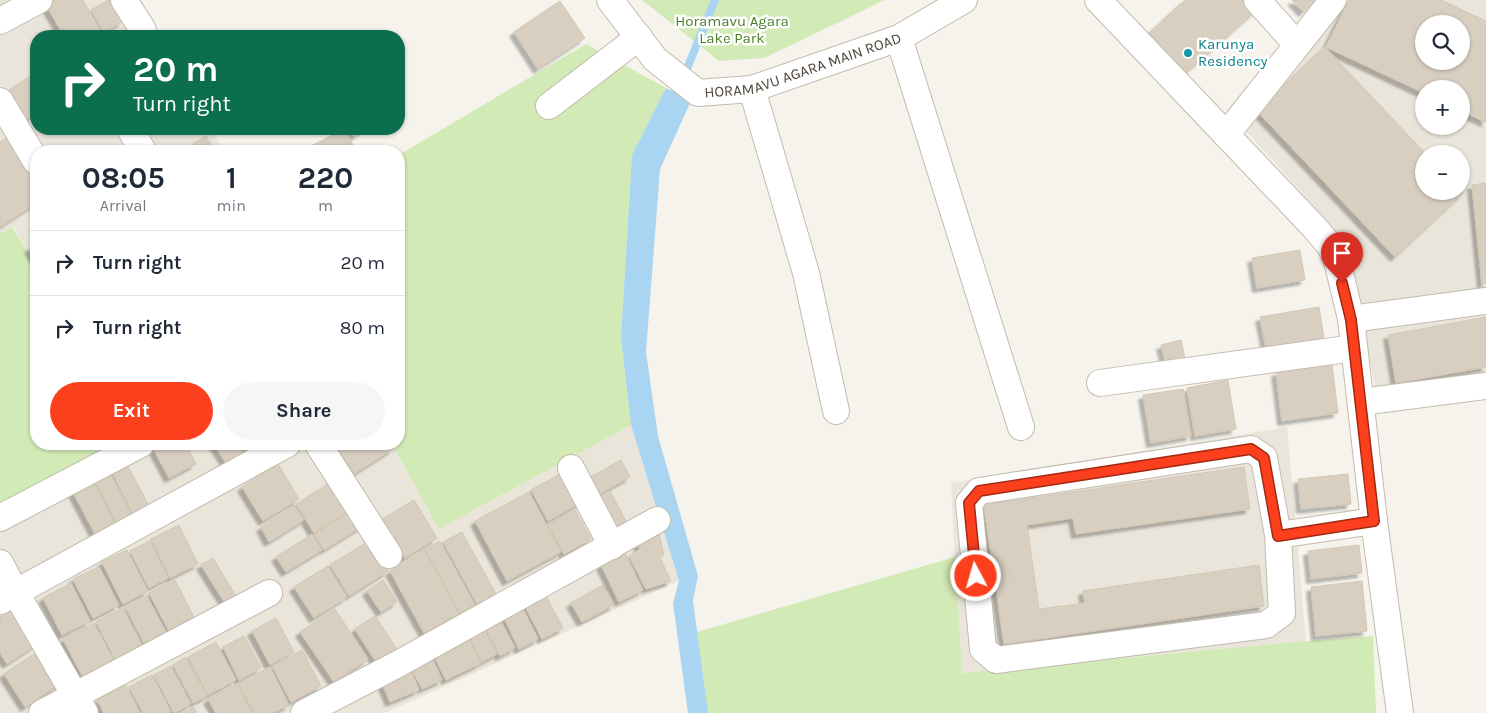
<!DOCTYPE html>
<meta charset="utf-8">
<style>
body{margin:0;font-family:Karla,sans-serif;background:#f6f6f7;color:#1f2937;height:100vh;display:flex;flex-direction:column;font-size:19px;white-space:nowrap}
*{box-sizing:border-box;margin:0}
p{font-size:16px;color:#747a83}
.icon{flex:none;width:28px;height:28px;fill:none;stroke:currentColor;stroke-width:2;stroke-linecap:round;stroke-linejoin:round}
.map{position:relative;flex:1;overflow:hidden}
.panel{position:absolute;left:30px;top:145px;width:375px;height:305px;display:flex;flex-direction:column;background:#fff;border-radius:20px;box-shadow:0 1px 4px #0004}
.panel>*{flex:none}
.hud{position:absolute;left:30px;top:30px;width:375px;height:105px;border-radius:20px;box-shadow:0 1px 4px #0004;background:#0b6e4f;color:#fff;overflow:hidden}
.tools{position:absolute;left:1415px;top:15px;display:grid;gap:10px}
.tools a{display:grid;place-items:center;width:55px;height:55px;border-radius:50%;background:#fff;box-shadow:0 1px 4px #0004;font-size:25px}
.pin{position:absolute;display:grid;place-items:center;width:42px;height:42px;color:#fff;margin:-51px -21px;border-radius:50% 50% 50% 0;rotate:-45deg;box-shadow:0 0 5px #0007}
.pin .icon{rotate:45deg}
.me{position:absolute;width:55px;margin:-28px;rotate:354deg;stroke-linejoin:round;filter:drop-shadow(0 0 4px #0008)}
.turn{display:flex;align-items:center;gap:18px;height:105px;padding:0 20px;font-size:22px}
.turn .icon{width:65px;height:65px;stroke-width:2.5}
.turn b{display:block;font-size:35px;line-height:42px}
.eta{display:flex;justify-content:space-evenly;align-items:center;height:85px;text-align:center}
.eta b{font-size:30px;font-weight:700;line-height:35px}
.action{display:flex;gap:10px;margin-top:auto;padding:10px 20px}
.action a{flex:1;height:58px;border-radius:30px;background:#fc3f1d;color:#fff;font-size:20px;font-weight:700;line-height:58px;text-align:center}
.action a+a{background:#f6f6f7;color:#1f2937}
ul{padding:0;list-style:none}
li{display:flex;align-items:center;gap:15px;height:65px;padding:0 20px;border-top:1px solid #e0e1e3}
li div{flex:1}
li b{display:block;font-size:19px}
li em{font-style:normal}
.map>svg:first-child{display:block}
.residential{fill:#eae5da;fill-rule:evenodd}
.green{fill:#d2eab5}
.water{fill:#a9d4f2}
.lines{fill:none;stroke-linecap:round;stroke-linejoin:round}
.stream{stroke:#a9d4f2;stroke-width:8}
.building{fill:#d8cfc1;stroke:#d3c7b4;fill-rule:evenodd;filter:url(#shadow)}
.minor-casing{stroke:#c2bbae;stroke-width:28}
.minor{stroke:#fff;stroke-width:26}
.route-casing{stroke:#a42913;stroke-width:12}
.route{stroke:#fc3f1d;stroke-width:9}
.culture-dot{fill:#0f9aa8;stroke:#fff;stroke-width:2}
.labels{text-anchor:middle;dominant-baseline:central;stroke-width:5;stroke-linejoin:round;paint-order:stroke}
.park-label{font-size:15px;fill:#4a7f2a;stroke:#fff}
.culture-label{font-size:15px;fill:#0d838f;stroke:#fff;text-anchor:start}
.street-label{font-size:15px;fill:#4b4439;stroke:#fff}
</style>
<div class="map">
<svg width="1486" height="713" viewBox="0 0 1486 713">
<defs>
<filter id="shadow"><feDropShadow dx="-4.5" dy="4.5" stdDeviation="1" flood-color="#0004"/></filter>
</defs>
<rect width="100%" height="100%" fill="#f6f3ec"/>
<path class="residential" d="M0 0H127L151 36H36V129H210L225 151H36V267L13 227 0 234Z
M1318 0H1486V396L1379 410 1349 245 1227 110ZM1424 24H1461V61H1424ZM1424 89H1461V126H1424ZM1424 154H1461V191H1424Z
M631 425 679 581 385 713H0V513L121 444H392L439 529Z
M1287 427 1306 641 961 673 951 483Z"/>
<path class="green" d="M642 0H885L764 58 719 61Z
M586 44 666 88 632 156 621 338 631 425 439 529 392 444H399V155Z
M12 227 36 267V444H121L0 513V234Z
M955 557 962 673 1306 641 1373 636 1376 713H707L697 632Z"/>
<path class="water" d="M666 88 691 101 660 169 646 352 658 436 698 576 693 601 708 713H688L673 603 679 581 631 425 621 338 632 155Z"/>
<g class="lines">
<path class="stream" d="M673 103 715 0"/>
</g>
<path class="building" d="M54 0H83L102 33 97 36H64L46 5Z
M109 0H111L123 21 104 33 91 10Z
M1185 0H1249L1258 9 1186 73 1149 33Z
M1292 0H1316L1303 12Z
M1349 0H1441L1486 21V122L1461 111V89H1424V93L1326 47ZM1424 24H1461V61H1424Z
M560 1 585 38 538 69 514 32Z
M1325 47 1426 154H1424V191H1461L1463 193 1395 257 1257 111Z
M36 73V113L27 119 9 90Z
M345 129 356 151H301Z
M347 129H365L354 137Z
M206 136 215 151H182Z
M8 137 36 180V203L0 227V142Z
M1486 183V283L1482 284 1472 185Z
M36 244V261L29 248Z
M1300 250 1305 280 1257 288 1252 258Z
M1319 307 1324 338 1266 348 1260 317Z
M1486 317V367L1396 383 1388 335Z
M1181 340 1186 363 1167 368 1161 345Z
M1332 364 1338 413 1282 421 1276 372Z
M1228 380 1236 429 1195 436 1187 388Z
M1183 389 1191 436 1151 443 1143 395Z
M162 444H186L196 464 169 478 153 448Z
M214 444H237L243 453 226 463Z
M241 444H260L246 452Z
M335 444H390L393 449 354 474Z
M621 460 630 477 594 497 585 480Z
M127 464 149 506 133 514 112 472Z
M278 464 299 499 263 521 242 487Z
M1244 467 1250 509 1076 534 1073 518 1027 525 1039 609 1085 603 1083 591 1259 565 1264 606 1004 644 984 505Z
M567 470 584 501 548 521 531 490Z
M110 473 132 515 117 523 95 481Z
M1348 474 1351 504 1301 509 1298 479Z
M336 479 354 508 314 533 296 504Z
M94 482 115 523 95 534 73 492Z
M610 491 626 521 609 530 593 500Z
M529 492 561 552 507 581 475 521Z
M414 500 437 538 405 558 381 520Z
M295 506 304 520 269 542 261 527Z
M354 509 364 525 324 550 314 534Z
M575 510 591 539 564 554 548 525Z
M179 525 198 564 170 578 151 539Z
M462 532 496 594 477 604 443 542Z
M659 533 664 555 660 558 671 581 646 589 629 556 640 549 638 544Z
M312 534 322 550 286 572 276 557Z
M150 541 168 578 149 588 130 551Z
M369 541 388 571 349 596 330 565Z
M440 541 475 605 460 613 425 549Z
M1359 545 1362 573 1311 579 1308 551Z
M127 550 148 591 123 604 102 562Z
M425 551 459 614 424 633 390 571Z
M625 553 643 590 619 602 601 565Z
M213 558 236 596 225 603 201 565Z
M328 566 347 597 314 618 294 587Z
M99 567 119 605 93 618 73 579Z
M175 580 194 617 169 631 149 593Z
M383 580 397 602 381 612 367 591Z
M1362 581 1367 631 1316 636 1311 587Z
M71 583 90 621 62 635 43 598Z
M603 585 614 605 582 622 571 603Z
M545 594 563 628 542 639 524 604Z
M147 596 166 632 144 643 125 607Z
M522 607 538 639 519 649 503 616Z
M123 608 143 647 116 661 96 622Z
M12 609 36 645 7 664 0 653V617Z
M335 609 368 659 334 682 300 632Z
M375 616 397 649 376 662 355 629Z
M276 618 294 652 270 665 252 631Z
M500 619 515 648 500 656 485 627Z
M94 623 114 661 83 677 63 639Z
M484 628 497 654 482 662 469 636Z
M244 636 261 668 239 680 223 647Z
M469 639 481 663 446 680 434 656Z
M216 642 236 680 208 695 188 657Z
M40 650 62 682 25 707 4 674Z
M302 650 321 686 291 702 272 666Z
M186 657 207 696 193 703 173 665Z
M432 658 442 680 422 689 411 667Z
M171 666 191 704 174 713 154 675Z
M270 667 289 705 273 713H254L238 683Z
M410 668 419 690 390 702 382 683Z
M152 675 171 712 169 713H143L129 687Z
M237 684 252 713H216L208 699Z
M126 685 140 713H104L97 700Z
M194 707 197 713H182Z"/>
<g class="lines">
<g class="minor-casing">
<g id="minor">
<path d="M124 0 143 30"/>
<path id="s1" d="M610 0 655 59 698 93 752 89 899 38 964 0"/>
<path d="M1098 0 1314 227 1331 247 1338 265 1351 319 1374 521 1400 713"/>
<path d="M1257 0 1290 37"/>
<path d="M0 21 39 0"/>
<path d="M899 38 1021 427"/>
<path d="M752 89 806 273 836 411"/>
<path d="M0 101 36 161"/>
<path d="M549 106 639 37"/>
<path d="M130 129 143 151"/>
<path d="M1226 135 1333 0"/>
<path d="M1351 319 1486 301"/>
<path d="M1100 383 1354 348"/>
<path d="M1361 402 1486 386"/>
<path d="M318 444 389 555"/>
<path d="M571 468 612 546"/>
<path d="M0 518 141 444"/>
<path d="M1278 535 1264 458 1251 449 979 491 969 503 983 649 996 660 1266 625 1282 613 1278 535 1374 521"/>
<path d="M0 563 16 593 85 713"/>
<path d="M0 601 287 444"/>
<path d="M42 713 269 593"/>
<path d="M304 713 398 664 657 520"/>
</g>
</g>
<use href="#minor" class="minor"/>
</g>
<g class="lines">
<g class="route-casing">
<path id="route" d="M976 576 969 503 979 491 1251 449 1264 458 1278 536 1374 521 1351 320 1342 283"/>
</g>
<use href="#route" class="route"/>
</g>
<circle class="culture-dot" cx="1188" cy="53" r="5"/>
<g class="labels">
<g class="park-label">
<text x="732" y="21">Horamavu Agara<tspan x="732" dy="17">Lake Park</tspan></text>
</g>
<g class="culture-label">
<text x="1198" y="44">Karunya<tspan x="1198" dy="17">Residency</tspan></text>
</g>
<g class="street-label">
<text stroke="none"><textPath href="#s1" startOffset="238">HORAMAVU AGARA MAIN ROAD</textPath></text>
</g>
</g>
</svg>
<div class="tools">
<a><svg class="icon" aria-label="search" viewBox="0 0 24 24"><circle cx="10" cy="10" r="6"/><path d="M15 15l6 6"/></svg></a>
<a>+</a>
<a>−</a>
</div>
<div class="pin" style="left:1342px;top:283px;background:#d93025"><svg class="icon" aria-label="arrive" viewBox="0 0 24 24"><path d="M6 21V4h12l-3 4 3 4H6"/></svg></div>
<svg class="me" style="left:976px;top:576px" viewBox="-20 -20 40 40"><circle r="17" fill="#fc3f1d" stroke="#fff" stroke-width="3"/><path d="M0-11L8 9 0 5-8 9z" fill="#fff"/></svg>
<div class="hud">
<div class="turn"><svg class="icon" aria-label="right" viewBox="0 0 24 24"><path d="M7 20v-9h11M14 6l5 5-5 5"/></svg><div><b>20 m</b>Turn right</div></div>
</div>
<section class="panel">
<div class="eta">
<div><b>08:05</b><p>Arrival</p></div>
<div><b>1</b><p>min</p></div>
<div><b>220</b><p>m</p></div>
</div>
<ul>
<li><svg class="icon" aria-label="right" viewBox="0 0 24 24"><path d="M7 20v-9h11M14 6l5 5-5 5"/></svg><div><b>Turn right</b></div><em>20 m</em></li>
<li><svg class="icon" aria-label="right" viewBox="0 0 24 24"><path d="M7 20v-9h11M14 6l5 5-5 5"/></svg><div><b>Turn right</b></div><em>80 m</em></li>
</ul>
<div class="action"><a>Exit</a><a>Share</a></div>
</section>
</div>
